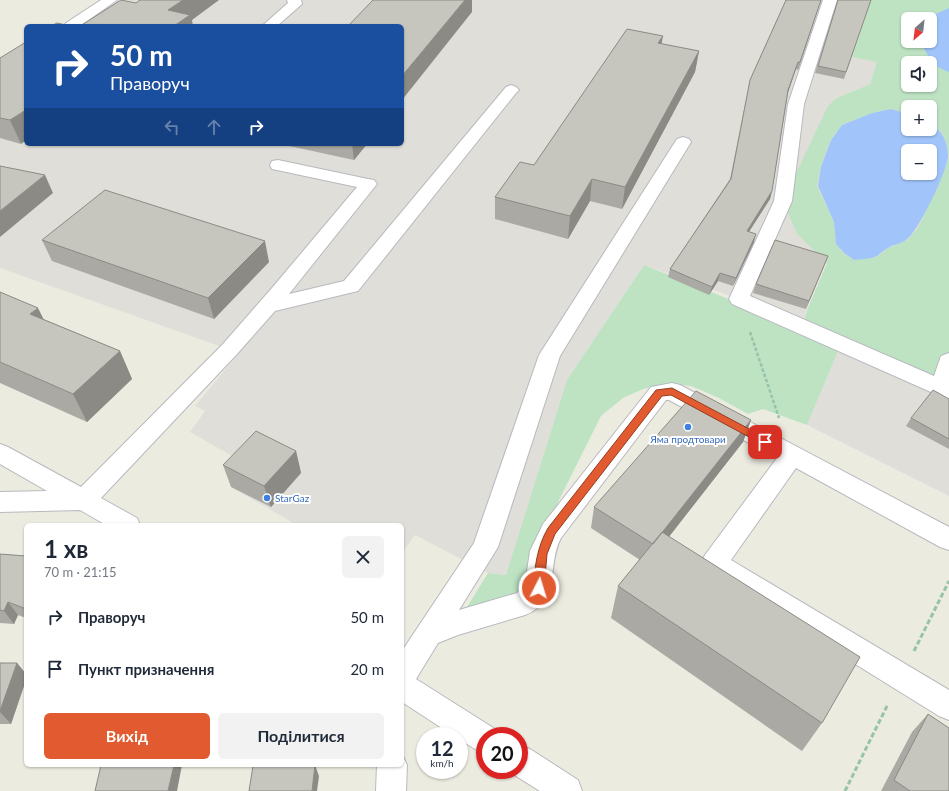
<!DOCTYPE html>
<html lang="uk">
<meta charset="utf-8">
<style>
body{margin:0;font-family:Lato,sans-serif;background:#f2f2f3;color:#1f2937;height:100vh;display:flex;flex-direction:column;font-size:15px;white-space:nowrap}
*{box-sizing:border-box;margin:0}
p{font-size:13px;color:#747a83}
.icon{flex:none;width:22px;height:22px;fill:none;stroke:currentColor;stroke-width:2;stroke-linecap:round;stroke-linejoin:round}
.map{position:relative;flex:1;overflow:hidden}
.drawer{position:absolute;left:24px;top:523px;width:380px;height:244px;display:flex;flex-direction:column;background:#fff;border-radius:6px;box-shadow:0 1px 3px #0004}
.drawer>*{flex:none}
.guide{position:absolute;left:24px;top:24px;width:380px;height:122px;border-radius:6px;box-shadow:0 1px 3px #0004;background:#1a4fa0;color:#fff;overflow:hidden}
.needle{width:26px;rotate:208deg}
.buttons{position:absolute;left:901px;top:12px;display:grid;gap:8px}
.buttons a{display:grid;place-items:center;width:36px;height:36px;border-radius:6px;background:#fff;box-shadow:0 1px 3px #0004;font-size:20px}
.speed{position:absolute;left:416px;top:727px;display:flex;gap:8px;font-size:20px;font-weight:700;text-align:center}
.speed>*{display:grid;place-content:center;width:52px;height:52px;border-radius:50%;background:#fff;box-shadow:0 1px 3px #0004;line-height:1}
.speed small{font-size:10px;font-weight:400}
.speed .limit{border:6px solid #d22;background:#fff;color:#111}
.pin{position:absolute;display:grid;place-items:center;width:34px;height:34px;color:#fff;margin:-17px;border-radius:8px;box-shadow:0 2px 6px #0006}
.me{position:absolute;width:44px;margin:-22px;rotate:5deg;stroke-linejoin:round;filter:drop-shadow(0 0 3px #0008)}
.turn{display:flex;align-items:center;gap:14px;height:84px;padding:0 20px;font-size:18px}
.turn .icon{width:52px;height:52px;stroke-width:2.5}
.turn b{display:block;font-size:28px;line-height:34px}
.lanes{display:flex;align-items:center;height:38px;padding:0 20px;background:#0003;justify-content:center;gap:20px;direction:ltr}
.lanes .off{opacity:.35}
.round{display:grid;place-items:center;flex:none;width:42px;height:42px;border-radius:6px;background:#f2f2f3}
.head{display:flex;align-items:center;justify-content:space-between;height:68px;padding:0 20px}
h1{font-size:24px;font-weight:700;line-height:30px}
.action{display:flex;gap:8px;margin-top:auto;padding:8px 20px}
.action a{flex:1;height:46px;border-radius:6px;background:#e25b30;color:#fff;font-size:16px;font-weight:700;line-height:46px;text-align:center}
.action a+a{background:#f2f2f3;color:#1f2937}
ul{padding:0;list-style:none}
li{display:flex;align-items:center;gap:12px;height:52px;padding:0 20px}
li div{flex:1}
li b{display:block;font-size:15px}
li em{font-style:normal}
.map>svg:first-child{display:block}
.industrial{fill:#dfded8;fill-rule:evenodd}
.green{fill:#bde3c3;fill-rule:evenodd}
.water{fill:#a1c5fb;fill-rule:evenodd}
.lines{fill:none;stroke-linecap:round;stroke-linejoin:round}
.minor-casing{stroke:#b8b9bf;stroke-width:2}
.path-far1{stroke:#97c3ab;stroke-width:2.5;stroke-dasharray:3.5 2;stroke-linecap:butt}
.path{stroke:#97c3ab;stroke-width:3;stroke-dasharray:5 2.5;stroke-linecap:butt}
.minor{fill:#fff;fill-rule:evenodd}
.wall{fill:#aaa9a3}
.shaded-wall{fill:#8b8a85}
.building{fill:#c6c5be;stroke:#8b8a85}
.route{fill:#e25b30;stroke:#933b1f}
.shop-dot{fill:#3f7fe0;stroke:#fff;stroke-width:1.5}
.labels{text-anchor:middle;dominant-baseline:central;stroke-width:4;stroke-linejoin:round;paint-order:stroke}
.shop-label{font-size:10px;fill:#366cbe;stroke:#fff}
</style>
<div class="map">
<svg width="949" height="791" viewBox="0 0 949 791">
<rect width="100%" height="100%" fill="#ecebe0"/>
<path class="industrial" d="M128 0H871L852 57 877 62 870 84 837 98 783 201 836 244 834 222 817 186 821 167 831 139 842 125 872 113 891 109 908 114V129H930V123L940 130 945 139 949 157 945 169 925 214 918 228 907 240 888 248 877 257 854 260 843 253 825 264 806 310 802 327 739 299 644 265 567 380 506 575 488 573 415 535 402 553V525H297L231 487 250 466 190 432 205 411 195 406 239 353 0 268V86L26 68V144H402V26H88ZM908 151H930V173H908Z
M841 344 949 361V496L807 425Z"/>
<path class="green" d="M871 0H949V361L942 389 841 344 807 425 763 409 748 414 719 398 691 386 665 384 643 389 623 398 601 416 560 498 521 590 512 599 464 612 488 573 506 575 567 380 644 265 826 338 802 327 807 310 827 263 797 234 783 201 828 106 837 98 870 84 877 62 852 57ZM908 19H930V41H908ZM908 63H930V85H908ZM908 107H930V123L940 130 945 139 949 157 945 169 918 228 907 240 888 248 877 257 854 260 843 253 836 244 834 222 817 186 821 167 831 139 842 125 872 113 891 109 908 114Z"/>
<path class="water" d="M949 8V72C934 68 927 55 920 41H930V19H925Z
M891 109 908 114V129H930V122C943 132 947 140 948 155 949 168 918 232 907 239 902 244 894 244 888 248 883 250 880 255 875 257 869 259 861 259 854 260L844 253 836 244 834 222 818 186 821 167 831 140 842 125 872 113ZM908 151H930V173H908Z"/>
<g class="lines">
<g class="minor-casing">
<path id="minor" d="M101 0H117L80 26H64L66 23Z
M287 0H301L302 4 277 26H262L288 3Z
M823 0H837L804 104 792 201 750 296 934 376 941 356 949 353V400L732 304 729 299 774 201 788 104Z
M511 85 516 87 519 90 516 93 358 291 275 311 237 354 101 498 137 518 140 525H106L80 510 0 512V492L47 491 0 464V444L8 447 81 487 223 344 272 288 357 187 272 169 270 165 272 161 278 160 368 179 374 180 377 184 289 294 344 281 506 87Z
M683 137 689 139 691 142 560 356 498 547 459 610 517 593 525 585 530 551 543 524 651 387 672 383 680 385 949 527V550L940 547 796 468 731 560 949 690V720L939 716 705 571 701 563 705 555 777 458 669 400H666L561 538C546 566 562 601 525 615L458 635 438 643 416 679 495 729 499 736H485V754L475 749 459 739V736H454L402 702V651L474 543 539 355 675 142 677 139Z
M519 745 530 749 578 780 582 791H540L508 771 519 770Z
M402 754 407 765 406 791H376L377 765H402Z"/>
</g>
<path class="path-far1" d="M750 332 779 418"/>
<path class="path" d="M914 651 949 581
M845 791 888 704"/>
<use href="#minor" class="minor"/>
</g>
<path class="wall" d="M786 0H821L798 70 796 69 788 93 772 191 770 199 749 232 754 242 733 286 718 281 709 295 668 277 670 269 730 179 750 80Z
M838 0H871L844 79 815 73Z
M661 44 699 51 695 72 622 209 590 201 568 239 495 219V197L534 165Z
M0 58 21 144 0 138Z
M280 144H367L354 160Z
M42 240 269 262 214 319 52 261Z
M828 256 806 309 753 293 756 284Z
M0 292 43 319 120 351 132 379 87 422 0 383Z
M949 399V449L906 426 911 418Z
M751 420 743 442 669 536 822 723 802 751 611 618 618 586 640 560 591 528 594 507Z
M296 451 301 473 271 507 231 487 223 465Z
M0 554 26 556V618L18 615 14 624 0 623Z
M0 663H17L26 674V680L11 724H0Z
M928 714 949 791H881L912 732Z"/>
<path class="shaded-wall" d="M183 0H219L192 20 193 26H173L168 10Z
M465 0H472V12L402 100V76Z
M821 0 798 70 800 62Z
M663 36 659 57 658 43Z
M699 51 695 72 622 209 625 187Z
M798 62 796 69 786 98 788 90Z
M26 110V140L21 144 10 120Z
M352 144H367L354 160Z
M45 175 53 193 0 237V211Z
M592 179 590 201 568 239 570 216Z
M772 191 770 199 744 239 747 231Z
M756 234 754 242 733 286 736 278Z
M265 241 269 262 214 319 208 298Z
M828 256 825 264 806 309 809 301Z
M720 273 718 281 709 295 712 287Z
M38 308 52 336 30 314Z
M120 351 132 379 87 422 73 394Z
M751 420 743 442 647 565 653 544Z
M296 451 301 473 271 507 264 486Z
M8 602 18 615 14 624 4 611Z
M17 663 26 674V680L11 724 0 712V711Z
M174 765H182L177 791H168Z
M315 765 319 776 317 791H312Z"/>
<path class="building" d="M121 0 136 3 140 0H183L168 10 190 15 174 26H80Z
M373 0H465L402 76V26H348Z
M786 0H821L800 62H798L788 90 772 191 747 231 756 234 736 278 720 273 712 287 670 269 731 179 750 80Z
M838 0H871L846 72 818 66Z
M57 23 70 26H51Z
M627 29 663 36 658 43 699 51 625 187 592 179 570 216 495 197 520 162 534 165Z
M26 42V110L10 120 0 118V58Z
M0 166 45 175 0 211Z
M105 190 265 241 208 298 42 240Z
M775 240 828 256 809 301 756 284Z
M0 292 38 308 30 314 120 351 73 394 0 362Z
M933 390 949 399V439L911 418Z
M696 391 751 420 653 544 594 507Z
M256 431 296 451 264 486 223 465Z
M662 532 860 657 822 723 618 586Z
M0 554 26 556V609L8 602 4 611 0 610Z
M0 663H17L0 711Z
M928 714 949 728V791H910L894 780Z
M101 765H174L168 791H95Z
M315 765 312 791H249L253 766Z"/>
<path class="route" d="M672 388 768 439 770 442 768 444H762L671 395 662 396 555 534 547 554 544 588 543 591 539 593 535 591 533 588C535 566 537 547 548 528L656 390Z"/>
<g class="shop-dot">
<circle cx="688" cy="427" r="4"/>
<circle cx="267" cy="498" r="4"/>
</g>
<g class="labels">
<g class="shop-label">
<text x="688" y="439">Яма продтовари</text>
<text x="275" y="498" text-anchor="start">StarGaz</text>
</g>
</g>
</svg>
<div class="buttons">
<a><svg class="needle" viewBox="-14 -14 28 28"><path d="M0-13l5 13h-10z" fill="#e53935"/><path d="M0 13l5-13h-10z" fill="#747a83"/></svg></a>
<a><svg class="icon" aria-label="sound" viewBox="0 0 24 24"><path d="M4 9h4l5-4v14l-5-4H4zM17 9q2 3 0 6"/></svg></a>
<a>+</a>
<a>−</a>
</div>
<div class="speed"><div>12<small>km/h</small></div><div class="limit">20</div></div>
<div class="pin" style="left:765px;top:442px;background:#d93025"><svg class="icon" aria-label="arrive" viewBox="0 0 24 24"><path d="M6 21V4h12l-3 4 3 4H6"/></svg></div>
<svg class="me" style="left:539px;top:588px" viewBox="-20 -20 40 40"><circle r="17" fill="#e25b30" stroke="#fff" stroke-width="3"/><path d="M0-11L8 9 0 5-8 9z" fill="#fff"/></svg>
<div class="guide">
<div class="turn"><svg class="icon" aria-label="right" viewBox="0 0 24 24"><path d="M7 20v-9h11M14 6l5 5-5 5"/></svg><div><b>50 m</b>Праворуч</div></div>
<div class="lanes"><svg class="icon off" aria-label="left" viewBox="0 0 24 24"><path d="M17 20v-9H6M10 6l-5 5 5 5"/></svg><svg class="icon off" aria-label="ahead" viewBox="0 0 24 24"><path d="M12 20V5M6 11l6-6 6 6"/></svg><svg class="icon" aria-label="right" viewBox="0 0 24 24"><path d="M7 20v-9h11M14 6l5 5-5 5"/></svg></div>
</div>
<section class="drawer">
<div class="head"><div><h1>1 хв</h1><p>70 m · 21:15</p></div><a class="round"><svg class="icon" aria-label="close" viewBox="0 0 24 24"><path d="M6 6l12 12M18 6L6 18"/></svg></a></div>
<ul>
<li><svg class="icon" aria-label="right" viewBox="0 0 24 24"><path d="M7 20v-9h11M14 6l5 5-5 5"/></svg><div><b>Праворуч</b></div><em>50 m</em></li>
<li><svg class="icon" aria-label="arrive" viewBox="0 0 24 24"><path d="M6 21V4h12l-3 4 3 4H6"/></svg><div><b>Пункт призначення</b></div><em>20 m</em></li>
</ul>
<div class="action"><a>Вихід</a><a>Поділитися</a></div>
</section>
</div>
